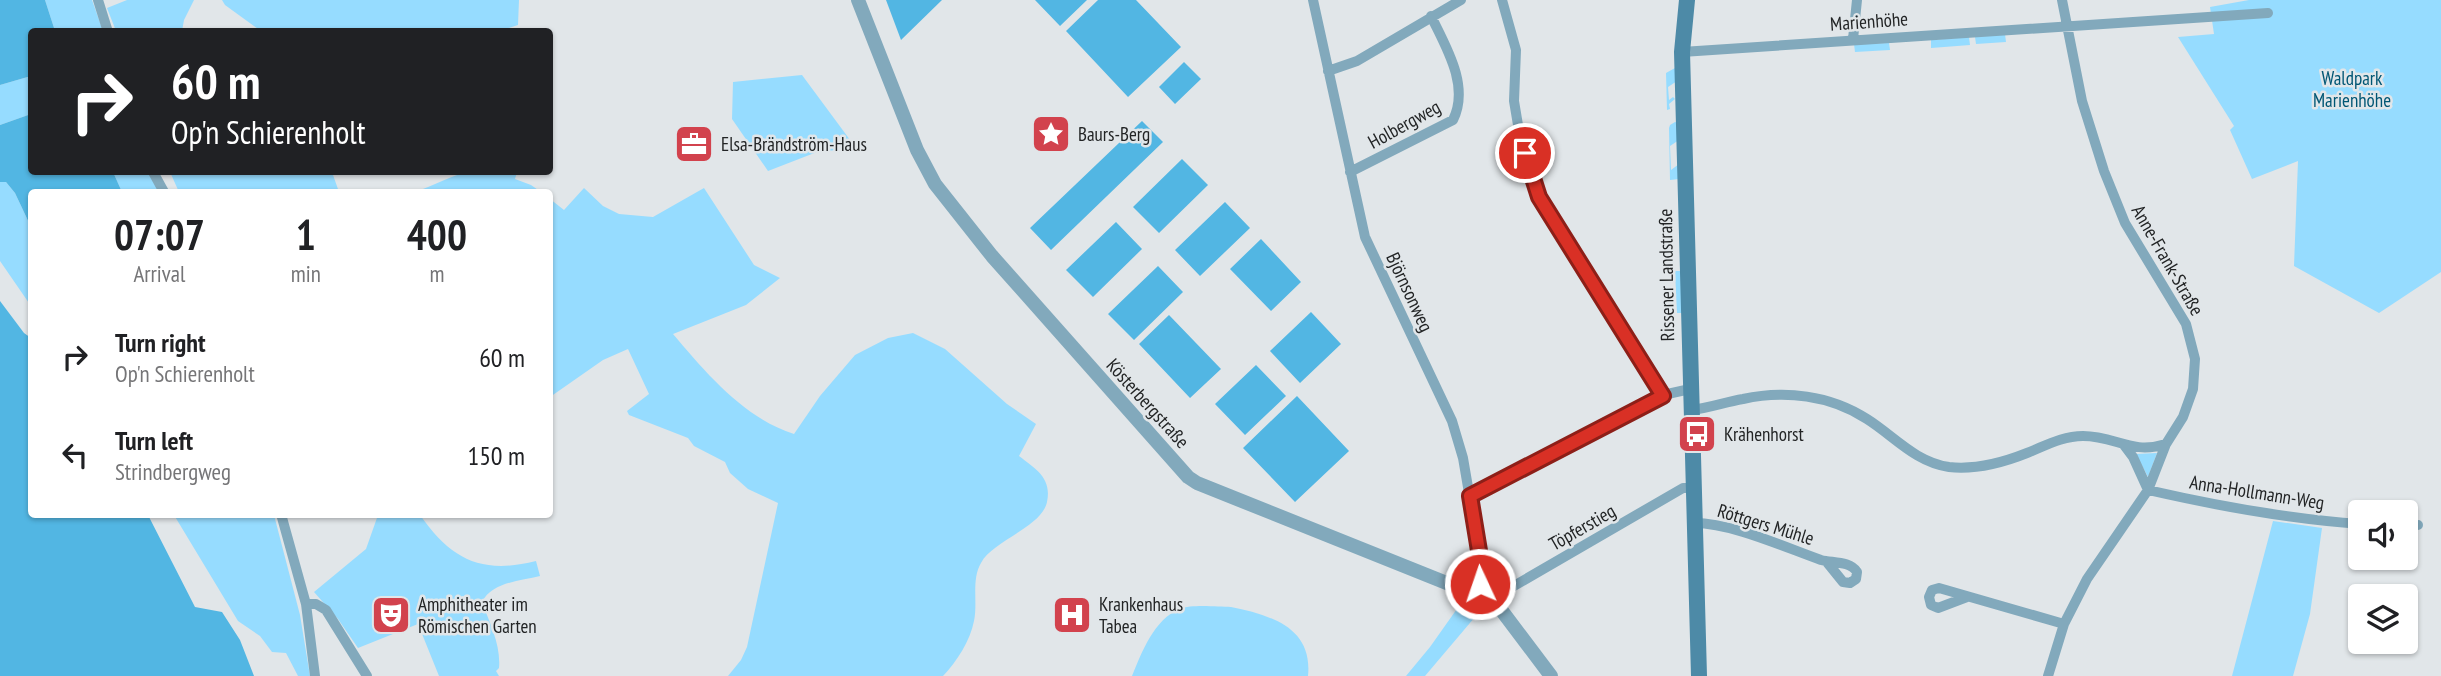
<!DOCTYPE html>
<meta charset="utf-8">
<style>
body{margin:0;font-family:"PT Sans Narrow",sans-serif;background:#f2f2f2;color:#202124;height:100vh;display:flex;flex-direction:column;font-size:26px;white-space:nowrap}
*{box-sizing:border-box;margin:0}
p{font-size:23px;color:#757577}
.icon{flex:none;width:38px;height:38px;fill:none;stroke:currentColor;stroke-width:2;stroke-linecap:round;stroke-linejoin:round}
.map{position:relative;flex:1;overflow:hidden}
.side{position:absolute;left:28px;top:189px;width:525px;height:329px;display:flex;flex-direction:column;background:#fff;border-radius:7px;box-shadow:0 2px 5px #0004}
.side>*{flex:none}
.hud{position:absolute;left:28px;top:28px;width:525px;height:147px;border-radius:7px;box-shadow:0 2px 5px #0004;background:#202124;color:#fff;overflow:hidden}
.tools{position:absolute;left:2348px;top:500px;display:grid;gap:14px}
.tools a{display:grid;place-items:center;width:70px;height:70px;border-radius:7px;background:#fff;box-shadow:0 2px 5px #0004;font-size:35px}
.pin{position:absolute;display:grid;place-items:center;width:60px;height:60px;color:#fff;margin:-30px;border:4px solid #fff;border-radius:50%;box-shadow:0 2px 7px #0007}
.me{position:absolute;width:77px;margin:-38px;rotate:357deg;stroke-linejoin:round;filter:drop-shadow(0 0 5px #0008)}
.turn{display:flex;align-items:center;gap:24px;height:147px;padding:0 28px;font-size:32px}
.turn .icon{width:91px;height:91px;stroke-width:2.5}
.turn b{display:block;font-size:49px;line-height:60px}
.eta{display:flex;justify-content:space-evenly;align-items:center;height:119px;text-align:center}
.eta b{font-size:42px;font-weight:600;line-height:49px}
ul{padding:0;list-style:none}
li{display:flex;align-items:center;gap:21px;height:98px;padding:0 28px}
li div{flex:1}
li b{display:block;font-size:26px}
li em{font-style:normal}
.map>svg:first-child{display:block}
.green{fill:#96dcff}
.water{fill:#52b6e3}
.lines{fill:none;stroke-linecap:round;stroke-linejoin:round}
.minor{stroke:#82a9bc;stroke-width:10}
.tertiary{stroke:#82a9bc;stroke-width:14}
.secondary{stroke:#4d8aa7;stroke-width:16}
.route-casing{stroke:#8d1f18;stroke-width:18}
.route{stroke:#d93025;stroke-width:12}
.labels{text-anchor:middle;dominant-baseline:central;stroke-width:5;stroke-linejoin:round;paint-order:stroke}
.street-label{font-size:19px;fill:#222425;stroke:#e1e6e9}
.park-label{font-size:19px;fill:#005674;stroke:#e1e6e9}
.poi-label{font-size:19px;fill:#222425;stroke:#e1e6e9;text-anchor:start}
</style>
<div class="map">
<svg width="2441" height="676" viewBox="0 0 2441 676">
<rect width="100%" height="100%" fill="#e1e6e9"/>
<path class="green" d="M45 0H92L103 31H55Z
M127 0H194L184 20 182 31H116L107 8Z
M222 0H519L518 25 496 32 261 31 225 5Z
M2249 0H2441V272L2379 313 2294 266 2298 161 2252 179 2230 130 2234 126 2178 37 2214 34 2210 7Z
M2005 34 2006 42 1976 44 1975 37Z
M1969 37 1970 45 1931 48V40Z
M1889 43 1890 50 1855 52 1854 44Z
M1675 68 1677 81 1668 87 1669 100 1673 97 1675 99 1669 104 1670 109 1667 110 1666 73Z
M802 75 856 148 817 152 768 171 732 119 733 82Z
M31 76V114L0 125V85Z
M1675 122 1678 123 1679 140 1670 146 1671 170 1679 164V179L1670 180 1669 128 1670 125Z
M113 172H148L159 192H122Z
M170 172H332L339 192H179Z
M471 172H517L515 179 531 185 541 192H414C433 187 451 174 471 172Z
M0 182H6L15 193 31 227V306L0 261Z
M584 188 603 206 619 214 653 217 704 188 754 265 780 278 746 305 673 334C706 373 744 418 794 434L820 396 855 355 888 338 913 333 945 349 1007 404 1036 424 1019 456C1036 469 1052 478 1047 502 1042 527 992 541 981 563 971 580 978 602 974 621 970 641 957 661 943 676H728L741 660 747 647 778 503 748 489 730 473 725 462 694 446 688 438 629 415 627 411 649 394 628 349 603 360 550 397V199L564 210Z
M1675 271H1682L1683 313H1677Z
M2157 453 2148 477 2136 454Z
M174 515H274L300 615 310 676H298L286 653 272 652 260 636 238 621Z
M378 515H420C451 559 481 575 536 561L540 576C520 581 492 582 482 602 490 624 501 645 499 668L496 671 499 676H439L418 624 358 648 338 619 314 592 366 549Z
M2273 521 2322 528 2310 614 2293 676H2232Z
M1459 606 1475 617 1425 676H1406L1430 647Z
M1231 607C1270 615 1313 627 1308 676H1132C1142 652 1154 619 1180 609 1192 604 1218 607 1231 607Z"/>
<path class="water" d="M0 0H45L55 31 32 32 31 76 0 85Z
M886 0H942L901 40Z
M1035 0H1087L1060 26Z
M1098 0H1136L1181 47 1128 97 1066 31Z
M1184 62 1201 79 1175 104 1159 87Z
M31 114 32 172H113L122 192H32L31 227 15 193 6 182H0V125Z
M1142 121 1163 142 1051 250 1030 228Z
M1182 159 1208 185 1159 233 1133 207Z
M1225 202 1250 228 1200 276 1175 250Z
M1116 222 1142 249 1093 297 1066 270Z
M1261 239 1301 282 1271 311 1230 269Z
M1158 266 1183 292 1134 340 1108 314Z
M0 301 24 333 31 338 32 514 148 515 195 607 222 612 240 640 254 676H0Z
M1311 312 1341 344 1300 383 1270 351Z
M1169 315 1221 369 1190 398 1139 344Z
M1256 365 1286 396 1245 435 1215 404Z
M1297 396 1349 451 1295 502 1243 448Z"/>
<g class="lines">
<path class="minor" d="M98 0 108 32
M1313 0 1365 237 1452 421 1463 458 1482 569 1480 585 1476 594
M1502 0 1516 50 1514 101 1519 131 1539 197 1663 395
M1853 39 1857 0
M1682 52 2268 13
M1328 71 1357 61 1461 0
M153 172 164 192
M1350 172 1453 120C1470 86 1446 47 1431 16
M1691 410C1709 408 1725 402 1743 399 1785 390 1830 395 1867 419 1894 436 1915 462 1949 467 1976 470 2002 463 2027 453 2045 446 2062 436 2083 436 2116 436 2131 455 2166 444
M2124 445 2133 457 2148 490
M2148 490C2218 506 2288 519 2361 524
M1470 496 1663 395 1690 389
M281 514 306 604 315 676
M1694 523C1732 523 1784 547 1821 560 1833 563 1850 561 1857 572L1856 579 1850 583 1843 582 1826 561
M2406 525H2418
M1967 597 1938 608 1931 605 1929 597 1932 590 1939 588 2064 624
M1493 603 1500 594 1683 488H1692
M306 604H316L326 610 367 676
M2048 676 2064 624 2087 579 2148 490 2166 444 2183 417 2193 389 2195 359 2186 324 2125 223 2104 171 2082 101 2062 0"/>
<path class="tertiary" d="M858 0 917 150 935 184 992 256 1188 477 1197 483 1489 600 1502 611 1551 676"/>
<path class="secondary" d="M1687 0 1682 52 1699 676"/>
</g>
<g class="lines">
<g class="route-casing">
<path id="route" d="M1480 584 1482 569 1470 496 1663 396 1539 197 1525 153"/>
</g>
<use href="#route" class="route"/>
</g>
<defs>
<g id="sight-square" transform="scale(2.0125)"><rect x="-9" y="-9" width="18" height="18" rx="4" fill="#d2424d" stroke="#e1e6e9"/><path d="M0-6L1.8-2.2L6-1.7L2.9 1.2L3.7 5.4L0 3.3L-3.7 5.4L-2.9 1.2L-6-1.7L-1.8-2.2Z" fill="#fff"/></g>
<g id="office-square" transform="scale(2.0125)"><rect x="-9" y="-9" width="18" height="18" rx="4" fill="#d2424d" stroke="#e1e6e9"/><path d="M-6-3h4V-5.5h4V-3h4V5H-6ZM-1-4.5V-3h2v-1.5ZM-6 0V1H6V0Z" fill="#fff"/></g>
<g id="bus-square" transform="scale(2.0125)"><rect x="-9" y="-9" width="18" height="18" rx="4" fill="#d2424d" stroke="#e1e6e9"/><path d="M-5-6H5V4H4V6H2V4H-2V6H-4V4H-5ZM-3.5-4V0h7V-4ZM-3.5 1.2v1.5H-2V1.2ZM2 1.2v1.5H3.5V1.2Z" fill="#fff"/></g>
<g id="theatre-square" transform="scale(2.0125)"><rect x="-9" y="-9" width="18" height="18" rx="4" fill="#d2424d" stroke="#e1e6e9"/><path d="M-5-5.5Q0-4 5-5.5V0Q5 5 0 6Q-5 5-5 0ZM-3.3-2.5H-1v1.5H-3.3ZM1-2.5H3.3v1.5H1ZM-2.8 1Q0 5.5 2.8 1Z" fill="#fff"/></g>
<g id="hospital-square" transform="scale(2.0125)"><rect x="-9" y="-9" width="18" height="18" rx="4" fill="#d2424d" stroke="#e1e6e9"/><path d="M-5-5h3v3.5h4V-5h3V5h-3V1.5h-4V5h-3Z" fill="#fff"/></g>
</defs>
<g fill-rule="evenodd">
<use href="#sight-square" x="1051" y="134"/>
<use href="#office-square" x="694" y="144"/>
<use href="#bus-square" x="1697" y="434"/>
<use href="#theatre-square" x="391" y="615"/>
<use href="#hospital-square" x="1072" y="615"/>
</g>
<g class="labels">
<g class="street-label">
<text transform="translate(1869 21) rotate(-4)">Marienhöhe</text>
<text transform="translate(1404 124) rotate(-29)">Holbergweg</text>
<text transform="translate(2168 260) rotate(60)">Anne-Frank-Straße</text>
<text transform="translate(1666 275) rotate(-91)">Rissener Landstraße</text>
<text transform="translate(1410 292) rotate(65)">Björnsonweg</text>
<text transform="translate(1148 403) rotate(48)">Kösterbergstraße</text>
<text transform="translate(2257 492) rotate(9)">Anna-Hollmann-Weg</text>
<text transform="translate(1766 524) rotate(17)">Röttgers Mühle</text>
<text transform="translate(1582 527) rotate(-30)">Töpferstieg</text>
</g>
<g class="park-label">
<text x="2352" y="78">Waldpark<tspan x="2352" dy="22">Marienhöhe</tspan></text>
</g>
<g class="poi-label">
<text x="1078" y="134">Baurs-Berg</text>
<text x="721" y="144">Elsa-Brändström-Haus</text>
<text x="1724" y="434">Krähenhorst</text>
<text x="418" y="604">Amphitheater im<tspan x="418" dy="22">Römischen Garten</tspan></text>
<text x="1099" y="604">Krankenhaus<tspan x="1099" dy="22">Tabea</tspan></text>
</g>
</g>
</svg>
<div class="tools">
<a><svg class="icon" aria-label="sound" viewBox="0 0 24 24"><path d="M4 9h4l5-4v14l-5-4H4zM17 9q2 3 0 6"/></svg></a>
<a><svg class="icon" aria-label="layers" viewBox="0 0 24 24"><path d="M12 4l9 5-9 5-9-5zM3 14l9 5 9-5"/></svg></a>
</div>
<div class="pin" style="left:1525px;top:153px;background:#d93025"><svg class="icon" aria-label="arrive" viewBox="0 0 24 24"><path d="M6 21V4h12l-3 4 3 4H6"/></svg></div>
<svg class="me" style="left:1480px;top:584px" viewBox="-20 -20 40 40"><circle r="17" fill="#d93025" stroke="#fff" stroke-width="3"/><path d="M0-11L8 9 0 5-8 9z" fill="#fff"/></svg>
<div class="hud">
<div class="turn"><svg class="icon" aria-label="right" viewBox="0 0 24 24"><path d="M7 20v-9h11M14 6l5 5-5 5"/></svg><div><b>60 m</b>Op'n Schierenholt</div></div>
</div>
<section class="side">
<div class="eta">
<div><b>07:07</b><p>Arrival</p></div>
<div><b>1</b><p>min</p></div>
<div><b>400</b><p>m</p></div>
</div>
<ul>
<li><svg class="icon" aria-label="right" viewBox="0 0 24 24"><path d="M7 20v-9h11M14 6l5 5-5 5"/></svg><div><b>Turn right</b><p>Op'n Schierenholt</p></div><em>60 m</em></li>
<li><svg class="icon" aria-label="left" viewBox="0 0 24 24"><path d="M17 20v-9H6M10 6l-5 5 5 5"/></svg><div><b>Turn left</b><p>Strindbergweg</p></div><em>150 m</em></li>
</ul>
</section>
</div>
